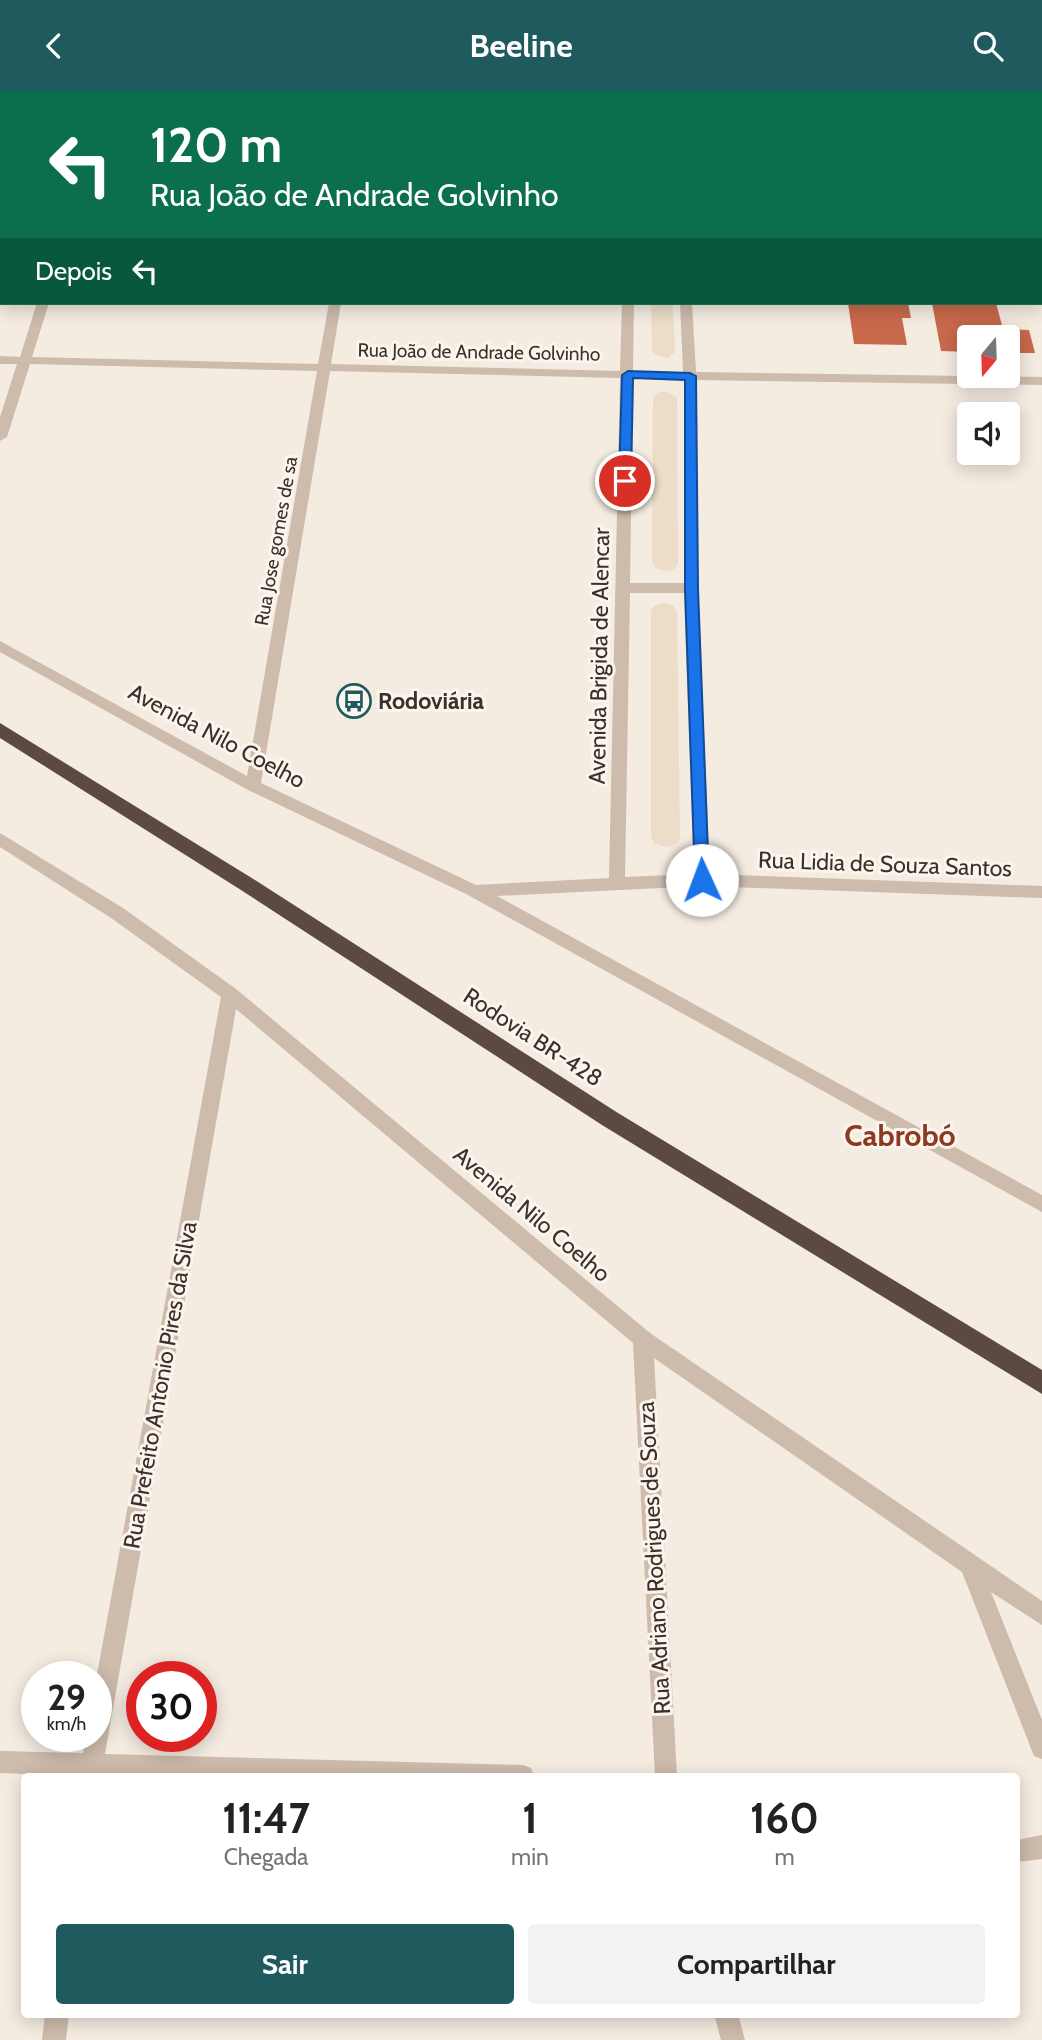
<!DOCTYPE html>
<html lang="pt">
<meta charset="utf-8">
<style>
body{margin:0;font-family:Cabin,sans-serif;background:#f2f2f2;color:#222;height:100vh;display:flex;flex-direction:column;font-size:26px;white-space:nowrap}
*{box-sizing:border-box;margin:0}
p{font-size:23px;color:#767676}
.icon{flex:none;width:38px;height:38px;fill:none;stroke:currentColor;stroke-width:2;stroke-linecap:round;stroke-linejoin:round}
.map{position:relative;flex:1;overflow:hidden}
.sheet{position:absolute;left:21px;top:1682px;width:999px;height:245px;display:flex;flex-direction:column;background:#fff;border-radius:7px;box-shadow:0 4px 18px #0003}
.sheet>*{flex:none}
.guide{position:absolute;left:0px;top:0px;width:1043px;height:214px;box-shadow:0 4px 18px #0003;background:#0b6e4f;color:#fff;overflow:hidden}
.needle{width:46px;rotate:199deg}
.tools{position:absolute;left:957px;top:234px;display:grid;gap:14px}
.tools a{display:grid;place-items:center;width:63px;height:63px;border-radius:7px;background:#fff;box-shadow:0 4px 18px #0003;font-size:35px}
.speed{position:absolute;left:21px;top:1570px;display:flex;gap:14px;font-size:35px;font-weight:700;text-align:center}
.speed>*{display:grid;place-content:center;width:91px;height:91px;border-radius:50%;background:#fff;box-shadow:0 4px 18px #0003;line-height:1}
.speed small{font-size:18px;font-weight:400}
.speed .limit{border:10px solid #d22;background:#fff;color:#111}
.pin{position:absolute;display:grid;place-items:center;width:60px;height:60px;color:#fff;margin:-30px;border:4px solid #fff;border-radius:50%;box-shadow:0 2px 7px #0007}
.me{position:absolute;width:77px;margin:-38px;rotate:358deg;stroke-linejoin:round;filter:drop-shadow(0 0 5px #0008)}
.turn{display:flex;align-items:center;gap:24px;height:147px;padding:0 35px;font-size:32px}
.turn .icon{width:91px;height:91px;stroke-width:2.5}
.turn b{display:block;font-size:49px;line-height:60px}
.then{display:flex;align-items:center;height:66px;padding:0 35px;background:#0003;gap:14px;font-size:26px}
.eta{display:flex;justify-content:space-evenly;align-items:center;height:119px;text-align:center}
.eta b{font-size:42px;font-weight:700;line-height:49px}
.action{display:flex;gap:14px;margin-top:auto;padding:14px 35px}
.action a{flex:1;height:80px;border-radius:7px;background:#1f5a5e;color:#fff;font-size:28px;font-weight:700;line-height:80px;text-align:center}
.action a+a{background:#f2f2f2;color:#222}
header{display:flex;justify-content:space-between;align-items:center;height:91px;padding:0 35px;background:#1f5a5e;color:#fff;font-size:32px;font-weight:700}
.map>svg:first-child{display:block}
.plaza{fill:#ecdcc8}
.building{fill:#c8694b}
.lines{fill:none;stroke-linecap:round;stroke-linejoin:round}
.street{fill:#cdbbac;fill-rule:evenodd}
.highway{fill:#5c4a42;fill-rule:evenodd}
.route{fill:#1a73e8;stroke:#114b97;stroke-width:2}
.labels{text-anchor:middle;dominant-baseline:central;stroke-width:6;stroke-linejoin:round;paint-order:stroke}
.far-street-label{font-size:19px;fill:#3b302b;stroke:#fbf5ee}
.street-label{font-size:23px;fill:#3b302b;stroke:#fbf5ee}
.poi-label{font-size:23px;font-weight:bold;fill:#3b302b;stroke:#fbf5ee;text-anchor:start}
.district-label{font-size:30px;font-weight:bold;fill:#8c3b22;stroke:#fbf5ee}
</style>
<header><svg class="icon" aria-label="back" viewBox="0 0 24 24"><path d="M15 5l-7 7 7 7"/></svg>Beeline<svg class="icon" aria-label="search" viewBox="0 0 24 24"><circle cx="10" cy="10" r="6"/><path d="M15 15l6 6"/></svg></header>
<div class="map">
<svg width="1042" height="1949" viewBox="0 0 1042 1949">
<rect width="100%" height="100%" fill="#f4ebe1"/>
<path class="plaza" d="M651 212H673L675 261 668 267 658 265 652 260Z
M665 300 677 306 678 473 674 478 666 480 656 477 652 472 653 308 657 302Z
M663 512 672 514 677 520 680 747 676 753 666 756 654 752 651 746V519L655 514Z"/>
<path class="building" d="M848 212H908L911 227H902L907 254 854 253Z
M932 212H996L1003 238 1029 239 1035 262H1008V247H970V261L941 260Z"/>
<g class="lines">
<path class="street" d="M107 0H117V2H107Z
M363 0H373L362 2Z
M620 0H630L631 2H621Z
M671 0H681V2H671Z
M1033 0H1042V4L1041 2Z
M1041 13H1042V22H1041Z
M37 212H49L32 266 318 273 329 212H341L331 273 620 280 622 212H634L633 280 683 281 680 212H692L696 281 1042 286V294L696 289 698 497 710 783 1042 795V807L702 795 497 805 1042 1104V1121L468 804 248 699 0 561V550L247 685 317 280 30 273 7 346 0 350V326L17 273H0V265L20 266ZM330 280 620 287 609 787 476 794 261 692ZM633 287 684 289V492H630ZM630 502H684L694 783 625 786Z
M0 742 123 817 236 898 650 1242 1042 1510V1534L991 1501 1042 1629V1668L1034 1665 962 1481 654 1267 677 1685H655L633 1252 236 918 105 1663 523 1674 531 1677 534 1685H79L0 1682V1660L83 1662 86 1645H96V1589L221 906 111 827 0 756Z
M1042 1744V1768L1017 1771V1749Z
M45 1923H69L66 1949H42Z
M714 1923H738L745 1949H721Z"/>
<path class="highway" d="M0 632 255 789 618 1022 1042 1279V1303L602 1034 241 799 0 647Z"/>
</g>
<path class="route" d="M628 280 690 282 696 285 698 498 709 789 702 795 695 789 685 498V289L633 287 631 390 625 394 619 390 622 284Z"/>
<defs>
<g id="bus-ring" transform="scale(1.75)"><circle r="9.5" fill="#fbf5ee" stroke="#1f5a5e" stroke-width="1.5"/><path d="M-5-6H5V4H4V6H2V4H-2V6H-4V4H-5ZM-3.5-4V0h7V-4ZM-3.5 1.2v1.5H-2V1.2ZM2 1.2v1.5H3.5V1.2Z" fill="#1f5a5e"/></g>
</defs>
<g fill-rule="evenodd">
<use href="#bus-ring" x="354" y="610"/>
</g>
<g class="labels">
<g class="far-street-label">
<text transform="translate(479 261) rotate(1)">Rua João de Andrade Golvinho</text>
<text transform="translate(276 450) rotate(-80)">Rua Jose gomes de sa</text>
</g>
<g class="street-label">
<text transform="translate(599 565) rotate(-89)">Avenida Brigida de Alencar</text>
<text transform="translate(217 645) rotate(28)">Avenida Nilo Coelho</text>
<text transform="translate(885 773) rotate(2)">Rua Lidia de Souza Santos</text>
<text transform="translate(533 946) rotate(33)">Rodovia BR-428</text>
<text transform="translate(532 1123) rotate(40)">Avenida Nilo Coelho</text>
<text transform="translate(160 1294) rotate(-80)">Rua Prefeito Antonio Pires da Silva</text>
<text transform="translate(654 1467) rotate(-93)">Rua Adriano Rodrigues de Souza</text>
</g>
<g class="poi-label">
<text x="378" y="610">Rodoviária</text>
</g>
<g class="district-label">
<text x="900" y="1044">Cabrobó</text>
</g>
</g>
</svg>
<div class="tools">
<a><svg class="needle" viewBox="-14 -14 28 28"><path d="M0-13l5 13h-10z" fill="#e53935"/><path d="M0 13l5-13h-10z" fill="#767676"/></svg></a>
<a><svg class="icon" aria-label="sound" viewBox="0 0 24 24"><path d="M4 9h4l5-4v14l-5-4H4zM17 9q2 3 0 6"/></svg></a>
</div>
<div class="speed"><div>29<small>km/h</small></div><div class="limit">30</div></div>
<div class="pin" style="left:625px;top:390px;background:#d93025"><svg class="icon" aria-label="arrive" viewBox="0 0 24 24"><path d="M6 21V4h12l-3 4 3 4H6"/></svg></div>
<svg class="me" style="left:702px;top:789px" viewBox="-20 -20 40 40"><circle r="19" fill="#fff"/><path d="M0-13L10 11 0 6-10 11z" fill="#1a73e8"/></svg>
<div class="guide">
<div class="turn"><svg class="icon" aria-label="left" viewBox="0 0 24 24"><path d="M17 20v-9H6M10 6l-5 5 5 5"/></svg><div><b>120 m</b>Rua João de Andrade Golvinho</div></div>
<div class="then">Depois<svg class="icon" aria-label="left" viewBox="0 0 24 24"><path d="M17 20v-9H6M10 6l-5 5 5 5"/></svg></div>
</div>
<section class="sheet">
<div class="eta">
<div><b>11:47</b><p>Chegada</p></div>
<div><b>1</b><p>min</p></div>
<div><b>160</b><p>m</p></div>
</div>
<div class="action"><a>Sair</a><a>Compartilhar</a></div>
</section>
</div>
